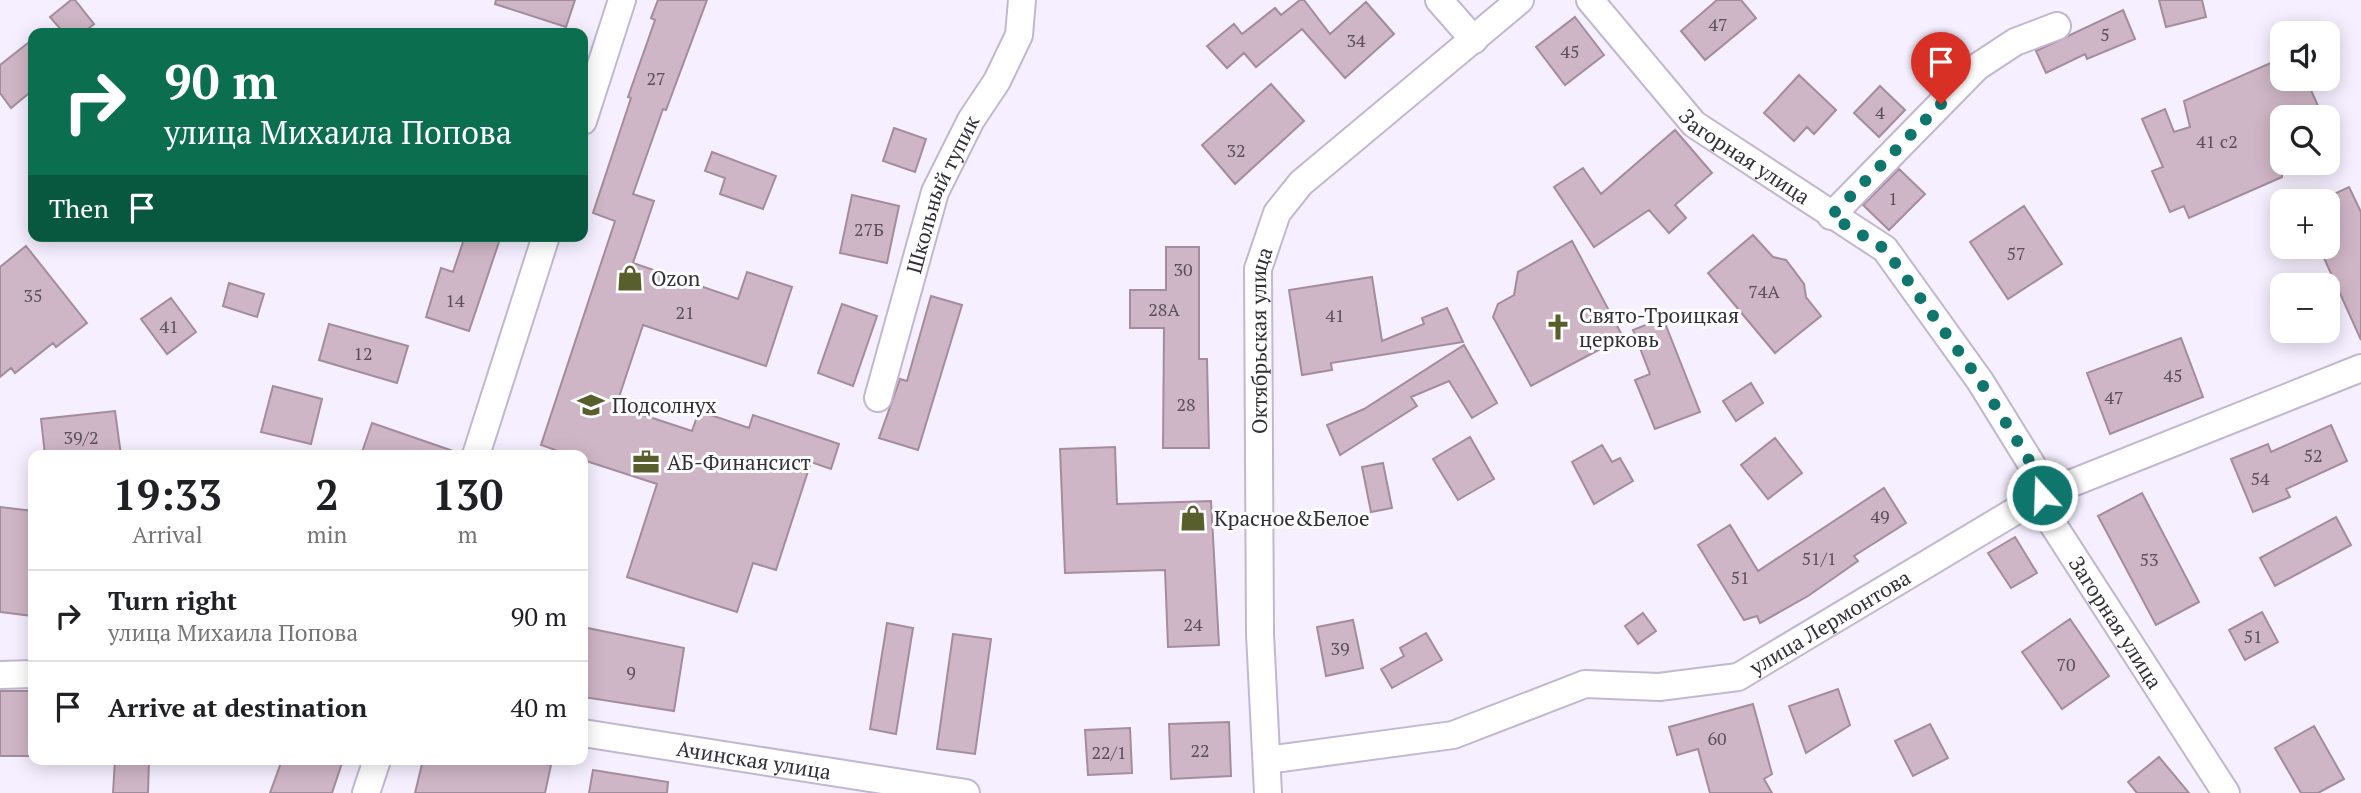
<!DOCTYPE html>
<meta charset="utf-8">
<style>
body{margin:0;font-family:"PT Serif",serif;background:#f2f2f2;color:#202124;height:100vh;display:flex;flex-direction:column;font-size:26px;white-space:nowrap}
*{box-sizing:border-box;margin:0}
p{font-size:23px;color:#757577}
.icon{flex:none;width:38px;height:38px;fill:none;stroke:currentColor;stroke-width:2;stroke-linecap:round;stroke-linejoin:round}
.map{position:relative;flex:1;overflow:hidden}
.panel{position:absolute;left:28px;top:450px;width:560px;height:315px;display:flex;flex-direction:column;background:#fff;border-radius:14px;box-shadow:0 4px 18px #0003}
.panel>*{flex:none}
.top-card{position:absolute;left:28px;top:28px;width:560px;height:214px;border-radius:14px;box-shadow:0 4px 18px #0003;background:#0b6e4f;color:#fff;overflow:hidden}
.fabs{position:absolute;left:2270px;top:21px;display:grid;gap:14px}
.fabs a{display:grid;place-items:center;width:70px;height:70px;border-radius:14px;background:#fff;box-shadow:0 4px 18px #0003;font-size:35px}
.pin{position:absolute;display:grid;place-items:center;width:60px;height:60px;color:#fff;margin:-72px -30px;border-radius:50% 50% 50% 0;rotate:-45deg;box-shadow:0 0 7px #0007}
.pin .icon{rotate:45deg}
.me{position:absolute;width:77px;margin:-38px;rotate:340deg;stroke-linejoin:round;filter:drop-shadow(0 0 5px #0008)}
.turn{display:flex;align-items:center;gap:24px;height:147px;padding:0 21px;font-size:32px}
.turn .icon{width:91px;height:91px;stroke-width:2.5}
.turn b{display:block;font-size:49px;line-height:60px}
.then{display:flex;align-items:center;height:66px;padding:0 21px;background:#0003;gap:14px;font-size:26px}
.eta{display:flex;justify-content:space-evenly;align-items:center;height:119px;text-align:center}
.eta b{font-size:42px;font-weight:700;line-height:49px}
ul{padding:0;list-style:none}
li{display:flex;align-items:center;gap:21px;height:91px;padding:0 21px;border-top:2px solid #e0e0e0}
li div{flex:1}
li b{display:block;font-size:26px}
li em{font-style:normal}
.map>svg:first-child{display:block}
.building{fill:#cfb6c6;stroke:#a38c9b;stroke-width:2}
.lines{fill:none;stroke-linecap:round;stroke-linejoin:round}
.minor-casing{stroke:#c1b7d0;stroke-width:30}
.minor{stroke:#fff;stroke-width:26}
.route{stroke:#0f766e;stroke-width:12;stroke-dasharray:0 21.6}
.labels{text-anchor:middle;dominant-baseline:central;stroke-width:6;stroke-linejoin:round;paint-order:stroke}
.number-label{font-size:18px;fill:#59505c}
.street-label{font-size:21px;fill:#322e38;stroke:#fff}
.poi-label{font-size:21px;fill:#322e38;stroke:#fff;text-anchor:start}
</style>
<div class="map">
<svg width="2361" height="793" viewBox="0 0 2361 793">
<rect width="100%" height="100%" fill="#f5efff"/>
<path class="building" d="M71 0H75L94 24 83 33H64L50 17Z
M496 0H575L566 27 495 4Z
M658 0H707L666 110 663 109 633 194 654 201 633 263 738 299 747 272 792 287 766 366 643 325 616 406 692 431 699 411 749 428 753 415 839 444 831 469 811 462 776 570 753 563 737 612 627 577 657 484 583 460V455H569L541 445 615 221 593 213 631 98 628 97 655 20 651 18Z
M1300 0H1304L1330 34 1366 2 1394 34 1345 78 1302 29 1256 67 1244 53 1227 68 1207 46 1234 24 1242 34 1275 8 1281 15Z
M1717 0H1741L1756 18 1705 60 1681 31Z
M2159 0H2202L2206 17 2166 27Z
M2123 10 2135 39 2087 59 2085 54 2046 73 2036 51Z
M1575 17 1604 55 1565 85 1536 47Z
M33 39V90L11 108 0 93V65Z
M2282 58V79H2306L2323 117H2282V177L2189 218 2184 206 2170 212 2152 171 2163 167 2142 119 2165 109 2174 132 2190 127 2184 101Z
M1799 75 1836 110 1814 134 1807 127 1794 141 1764 113Z
M1271 84 1304 121 1235 184 1202 145Z
M1880 86 1905 110 1879 137 1854 113Z
M894 128 926 139 915 172 883 161Z
M1675 130 1712 173 1675 205 1686 218 1669 233 1649 210 1594 247 1554 187 1583 168 1601 194Z
M712 152 776 176 763 209 720 194 725 178 705 171Z
M1899 169 1925 194 1889 230 1863 205Z
M2349 187 2361 212V340L2319 247H2328V197Z
M852 195 899 206 887 263 840 253Z
M2024 206 2062 264 2008 299 1970 242Z
M1753 235 1773 257 1786 260 1804 284 1806 297 1821 316 1775 353 1708 273Z
M465 236H501L469 331 426 317 441 268 453 272Z
M1572 241 1623 337 1531 386 1493 317 1498 304 1514 295 1518 272Z
M26 246 87 323 56 347 53 343 15 373 11 368 0 377V267Z
M1166 247H1199V359H1207L1209 448H1163L1164 328H1130V290H1166Z
M1372 277 1382 341 1424 324 1422 318 1447 308 1463 342 1331 363 1332 370 1302 375 1289 290Z
M229 283 264 294 257 317 223 306Z
M931 296 962 305 918 450 879 438 900 379 907 381Z
M171 298 196 332 167 354 141 319Z
M842 304 877 316 853 386 818 373Z
M1663 318 1700 412 1655 429 1635 380 1650 374 1633 330Z
M329 324 408 346 397 383 319 360Z
M2181 338 2203 397 2110 434 2087 373Z
M1464 345 1497 403 1472 418 1449 381 1411 397 1417 406 1340 455 1327 425 1364 409Z
M1751 383 1763 403 1736 421 1723 401Z
M273 386 322 399 311 444 261 432Z
M115 411 121 455H45L41 419Z
M372 423 456 452V455H361Z
M2331 425 2347 461 2286 489 2290 497 2253 512 2231 459 2268 444 2271 452Z
M1470 437 1494 479 1458 500 1433 459Z
M1775 438 1802 473 1768 499 1741 465Z
M1602 445 1612 462 1620 458 1633 481 1594 504 1572 462Z
M1115 447 1117 504 1211 501 1219 645 1168 647 1165 570 1065 573 1060 449Z
M1383 463 1392 508 1371 512 1362 467Z
M1884 488 1906 523 1854 556 1858 561 1808 596 1760 623 1757 616 1744 620 1698 545 1730 525 1758 571Z
M2142 493 2199 602 2156 625 2098 516Z
M0 507 33 511V616L0 612Z
M2336 517 2351 545 2275 586 2260 558Z
M2015 537 2037 573 2011 588 1988 553Z
M2262 612 2278 642 2245 660 2229 630Z
M1643 613 1656 631 1638 644 1625 626Z
M2070 619 2109 676 2062 709 2022 652Z
M1353 620 1363 668 1326 676 1317 627Z
M887 623 913 628 896 734 870 729Z
M583 627 684 648 674 711 583 697Z
M1426 633 1442 660 1392 688 1381 669 1404 656 1400 648Z
M953 634 991 639 975 754 937 749Z
M1838 689 1850 725 1806 753 1789 706Z
M0 691H33V756H0Z
M1753 704 1772 774 1764 779 1772 793H1710L1698 749 1677 755 1669 727Z
M1229 722 1231 776 1171 779 1169 724Z
M1930 724 1948 758 1913 776 1895 741Z
M2314 726 2344 779 2318 793H2301L2275 748Z
M1130 728 1132 773 1088 775 1085 730Z
M2159 757 2189 793H2137L2128 782Z
M115 760H149L148 793H113Z
M282 760H343L332 793H270Z
M423 760H523L551 765 545 793H415Z
M593 770 668 782 667 793H589Z"/>
<g class="lines">
<g class="minor-casing">
<g id="minor">
<path d="M1439 0 1474 40"/>
<path id="s1" d="M1590 0 1694 124 1885 249 1980 381 2032 465 2052 523 2226 793"/>
<path d="M583 121 622 0"/>
<path d="M1831 216 1977 67 2015 42 2057 26"/>
<path id="s2" d="M878 398 935 192 971 120 997 81 1019 35 1022 0"/>
<path d="M476 455 546 236"/>
<path d="M0 675 33 674"/>
<path id="s3" d="M583 733 966 793"/>
<path id="s4" d="M1267 760 1453 735 1585 684 1659 687 1738 677 2042 495 2361 368"/>
<path d="M366 793 377 760"/>
<path id="s5" d="M1268 793 1260 634 1258 269 1277 213 1301 183 1520 0"/>
</g>
</g>
<use href="#minor" class="minor"/>
</g>
<g class="lines">
<path class="route" d="M1941 104 1831 216 1885 249 1980 381 2032 465 2042 495"/>
</g>
<defs>
<g id="shop-bare" transform="scale(2.1)"><path d="M-5-2.5h2.3a2.7 3.5 0 0 1 5.4 0H5L5.5 6h-11ZM-1.5-2.5h3a1.5 2.3 0 0 0-3 0Z" fill="#585e2c" stroke="#fff" stroke-width="2.5" paint-order="stroke"/></g>
<g id="church-bare" transform="scale(2.1)"><path d="M-1.2-6h2.4v3.5h3.3v2.4h-3.3V6h-2.4V-.1h-3.3v-2.4h3.3Z" fill="#585e2c" stroke="#fff" stroke-width="2.5" paint-order="stroke"/></g>
<g id="school-bare" transform="scale(2.1)"><path d="M0-5L7-2L0 1L-7-2ZM-4 1L0 2.5L4 1V4Q0 6-4 4Z" fill="#585e2c" stroke="#fff" stroke-width="2.5" paint-order="stroke"/></g>
<g id="office-bare" transform="scale(2.1)"><path d="M-6-3h4V-5.5h4V-3h4V5H-6ZM-1-4.5V-3h2v-1.5ZM-6 0V1H6V0Z" fill="#585e2c" stroke="#fff" stroke-width="2.5" paint-order="stroke"/></g>
</defs>
<g fill-rule="evenodd">
<use href="#shop-bare" x="630" y="278"/>
<use href="#church-bare" x="1558" y="327"/>
<use href="#school-bare" x="591" y="405"/>
<use href="#office-bare" x="646" y="462"/>
<use href="#shop-bare" x="1193" y="518"/>
</g>
<g class="labels">
<g class="number-label">
<text x="1718" y="24">47</text>
<text x="2105" y="34">5</text>
<text x="1356" y="40">34</text>
<text x="1570" y="51">45</text>
<text x="656" y="78">27</text>
<text x="1880" y="112">4</text>
<text x="2217" y="141">41 с2</text>
<text x="1236" y="150">32</text>
<text x="1893" y="198">1</text>
<text x="869" y="229">27Б</text>
<text x="2016" y="253">57</text>
<text x="1183" y="269">30</text>
<text x="1764" y="291">74А</text>
<text x="33" y="295">35</text>
<text x="455" y="300">14</text>
<text x="1164" y="309">28А</text>
<text x="685" y="312">21</text>
<text x="1335" y="315">41</text>
<text x="169" y="326">41</text>
<text x="363" y="353">12</text>
<text x="2173" y="375">45</text>
<text x="2114" y="397">47</text>
<text x="1186" y="404">28</text>
<text x="81" y="437">39/2</text>
<text x="2313" y="455">52</text>
<text x="2260" y="478">54</text>
<text x="1880" y="516">49</text>
<text x="1819" y="558">51/1</text>
<text x="2149" y="559">53</text>
<text x="1740" y="577">51</text>
<text x="1193" y="624">24</text>
<text x="2253" y="636">51</text>
<text x="1340" y="648">39</text>
<text x="2066" y="664">70</text>
<text x="631" y="672">9</text>
<text x="1717" y="738">60</text>
<text x="1200" y="750">22</text>
<text x="1109" y="752">22/1</text>
</g>
<g class="street-label">
<text stroke="none"><textPath href="#s1" startOffset="222">Загорная улица</textPath></text>
<text stroke="none"><textPath href="#s2" startOffset="214">Школьный тупик</textPath></text>
<text stroke="none"><textPath href="#s5" startOffset="453">Октябрьская улица</textPath></text>
<text stroke="none"><textPath href="#s4" startOffset="590">улица Лермонтова</textPath></text>
<text stroke="none"><textPath href="#s1" startOffset="831">Загорная улица</textPath></text>
<text stroke="none"><textPath href="#s3" startOffset="173">Ачинская улица</textPath></text>
</g>
<g class="poi-label">
<text x="651" y="278">Ozon</text>
<text x="1579" y="315">Свято-Троицкая<tspan x="1579" dy="24">церковь</tspan></text>
<text x="612" y="405">Подсолнух</text>
<text x="667" y="462">АБ-Финансист</text>
<text x="1214" y="518">Красное&amp;Белое</text>
</g>
</g>
</svg>
<div class="fabs">
<a><svg class="icon" aria-label="sound" viewBox="0 0 24 24"><path d="M4 9h4l5-4v14l-5-4H4zM17 9q2 3 0 6"/></svg></a>
<a><svg class="icon" aria-label="search" viewBox="0 0 24 24"><circle cx="10" cy="10" r="6"/><path d="M15 15l6 6"/></svg></a>
<a>+</a>
<a>−</a>
</div>
<div class="pin" style="left:1941px;top:104px;background:#d93025"><svg class="icon" aria-label="arrive" viewBox="0 0 24 24"><path d="M6 21V4h12l-3 4 3 4H6"/></svg></div>
<svg class="me" style="left:2042px;top:495px" viewBox="-20 -20 40 40"><circle r="17" fill="#0f766e" stroke="#fff" stroke-width="3"/><path d="M0-11L8 9 0 5-8 9z" fill="#fff"/></svg>
<div class="top-card">
<div class="turn"><svg class="icon" aria-label="right" viewBox="0 0 24 24"><path d="M7 20v-9h11M14 6l5 5-5 5"/></svg><div><b>90 m</b>улица Михаила Попова</div></div>
<div class="then">Then<svg class="icon" aria-label="arrive" viewBox="0 0 24 24"><path d="M6 21V4h12l-3 4 3 4H6"/></svg></div>
</div>
<section class="panel">
<div class="eta">
<div><b>19:33</b><p>Arrival</p></div>
<div><b>2</b><p>min</p></div>
<div><b>130</b><p>m</p></div>
</div>
<ul>
<li><svg class="icon" aria-label="right" viewBox="0 0 24 24"><path d="M7 20v-9h11M14 6l5 5-5 5"/></svg><div><b>Turn right</b><p>улица Михаила Попова</p></div><em>90 m</em></li>
<li><svg class="icon" aria-label="arrive" viewBox="0 0 24 24"><path d="M6 21V4h12l-3 4 3 4H6"/></svg><div><b>Arrive at destination</b></div><em>40 m</em></li>
</ul>
</section>
</div>
